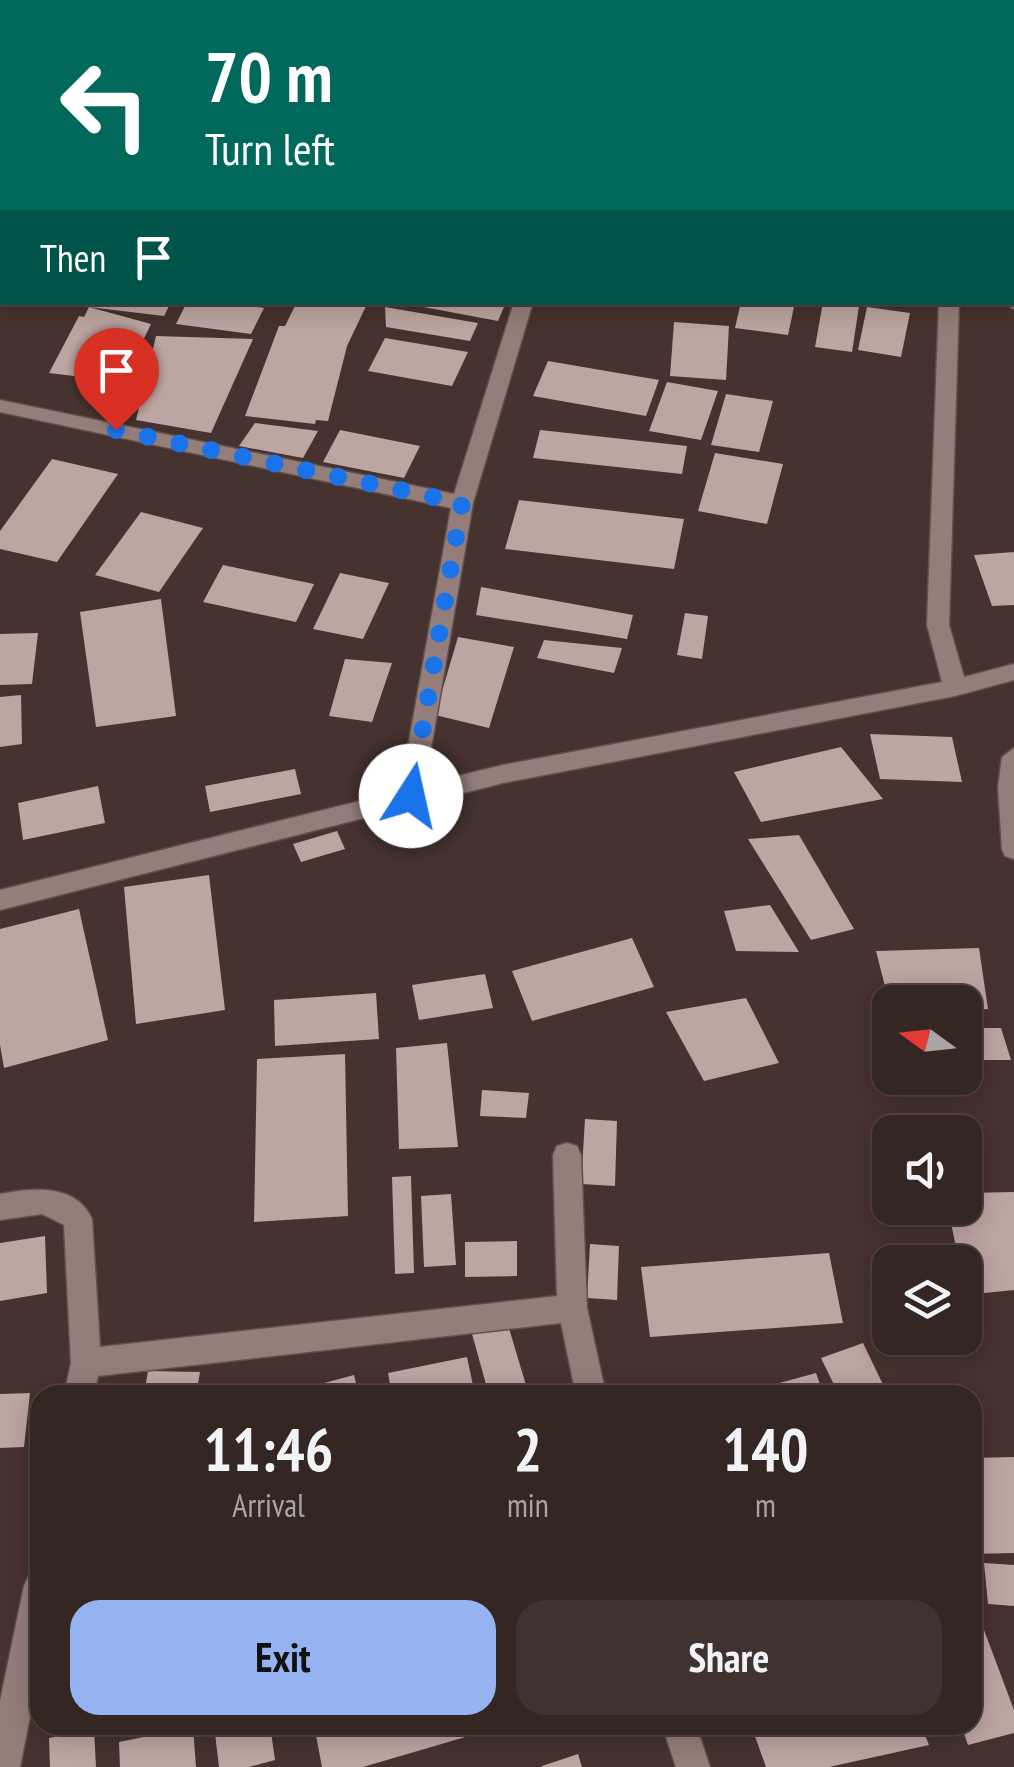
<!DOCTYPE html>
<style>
body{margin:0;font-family:"PT Sans Narrow",sans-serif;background:#3f3230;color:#f1f3f6;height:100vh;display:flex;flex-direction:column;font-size:38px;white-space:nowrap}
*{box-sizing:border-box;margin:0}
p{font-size:32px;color:#a9a5a6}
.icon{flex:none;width:55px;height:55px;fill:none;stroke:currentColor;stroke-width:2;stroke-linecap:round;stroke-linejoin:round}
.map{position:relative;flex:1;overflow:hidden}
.details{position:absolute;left:30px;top:1385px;width:952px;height:350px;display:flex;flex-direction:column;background:#342623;border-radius:30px;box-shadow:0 5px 25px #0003,0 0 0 2px #4e4341}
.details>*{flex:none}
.top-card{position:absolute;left:0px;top:0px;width:1015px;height:305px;box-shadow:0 5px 25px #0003,0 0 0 2px #4e4341;background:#00695c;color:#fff;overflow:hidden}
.needle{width:65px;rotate:285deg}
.controls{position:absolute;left:872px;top:985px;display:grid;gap:20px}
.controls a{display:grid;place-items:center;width:110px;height:110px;border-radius:20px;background:#342623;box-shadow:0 5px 25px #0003,0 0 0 2px #4e4341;font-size:50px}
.pin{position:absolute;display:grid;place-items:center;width:85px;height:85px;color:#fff;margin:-102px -42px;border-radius:50% 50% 50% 0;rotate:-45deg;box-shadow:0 0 10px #0007}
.pin .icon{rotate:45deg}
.me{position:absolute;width:110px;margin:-55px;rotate:10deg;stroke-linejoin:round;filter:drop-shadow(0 0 8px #0008)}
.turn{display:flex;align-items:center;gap:35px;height:210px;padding:0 40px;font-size:45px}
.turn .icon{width:130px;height:130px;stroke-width:2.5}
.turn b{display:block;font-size:70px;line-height:85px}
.then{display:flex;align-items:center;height:95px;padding:0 40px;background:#0003;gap:20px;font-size:38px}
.eta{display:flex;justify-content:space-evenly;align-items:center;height:170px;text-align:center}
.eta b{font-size:60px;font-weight:700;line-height:70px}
.primary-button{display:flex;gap:20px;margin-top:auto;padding:20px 40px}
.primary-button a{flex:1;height:115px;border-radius:30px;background:#95b2f1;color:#111;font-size:40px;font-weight:700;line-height:115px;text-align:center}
.primary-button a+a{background:#3f3230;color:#f1f3f6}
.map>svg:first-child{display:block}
.building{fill:#bda5a1}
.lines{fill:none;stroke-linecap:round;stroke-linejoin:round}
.minor-casing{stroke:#60504d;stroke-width:3}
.minor{fill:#957e7a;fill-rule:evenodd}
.route{stroke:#1a73e8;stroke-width:18;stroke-dasharray:0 32.4}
</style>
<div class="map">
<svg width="1014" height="1767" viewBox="0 0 1014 1767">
<rect width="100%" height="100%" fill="#46322f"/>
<path class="building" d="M91 302H171L164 316 89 307Z
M187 302H223L264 308 251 334 176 324Z
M297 302H368L347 346 328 421 316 420 315 424 245 416 279 326H285Z
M397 302H506L498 321Z
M741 302H795L788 335 735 328Z
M823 302 859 306 852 352 815 347Z
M89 307 151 324 123 382 49 373 79 316 84 317Z
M385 307 478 323 470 341 386 327Z
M867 307 910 313 901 357 858 350Z
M674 322 729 326 726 380 670 376Z
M156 336 253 339 211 433 136 420Z
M385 338 468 352 452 386 368 371Z
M548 361 659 380 646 416 533 396Z
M667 382 718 391 701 440 649 431Z
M726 394 773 401 759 452 711 445Z
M255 423 318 431 303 458 239 446Z
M340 430 420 446 404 478 323 462Z
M540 430 687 446 682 474 533 458Z
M715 453 783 464 767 524 698 511Z
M52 459 118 474 57 562 0 549V531Z
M519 500 684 519 674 569 505 549Z
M141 512 203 528 159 592 95 575Z
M1014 552V605L992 606 974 555Z
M223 565 314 584 296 622 203 602Z
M340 573 389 583 363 639 313 629Z
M481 587 633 615 627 639 476 615Z
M161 599 176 716 96 727 80 612Z
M685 613 708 616 702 659 677 655Z
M38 633 32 684 0 685V634Z
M458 637 514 647 489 728 435 715Z
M544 640 622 648 614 673 537 658Z
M345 659 392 663 372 722 329 716Z
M21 695 22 744 0 747V697Z
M870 734 952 737 962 782 880 779Z
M841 747 883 799 761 822 734 772Z
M295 769 301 794 210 812 205 786Z
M98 786 105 823 23 840 18 803Z
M337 831 345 849 301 862 293 844Z
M799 835 854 929 811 940 748 839Z
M209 875 225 1010 136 1024 124 887Z
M770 905 799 952 736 951 724 911Z
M79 909 108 1040 4 1068 0 1045V929Z
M632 938 654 987 532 1021 512 971Z
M979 948 988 1009 965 1010V1002H889L876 951Z
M485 974 493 1008 419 1020 412 985Z
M376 993 379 1039 275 1046 274 1000Z
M746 998 779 1063 704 1081 666 1012Z
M965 1028H1001L1011 1060H965Z
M447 1043 458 1147 399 1149 396 1048Z
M345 1054 348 1216 254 1222 257 1059Z
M482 1090 529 1093 526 1118 480 1116Z
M585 1119 617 1121 615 1186 581 1184Z
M411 1176 414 1273 395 1274 392 1177Z
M1014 1192V1290L965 1295V1262H959L948 1208H965V1193Z
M451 1194 456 1265 424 1267 421 1196Z
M45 1236 47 1293 0 1301V1243Z
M517 1241V1276L465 1277V1242Z
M590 1244 619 1246 617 1300 587 1298Z
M829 1253 843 1323 650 1337 641 1267Z
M508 1325 529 1395H489L472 1334Z
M863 1343 888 1395H839L821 1358Z
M467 1357 475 1395H392L388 1373Z
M148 1371 200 1372 196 1395H144Z
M816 1373 824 1395H764L761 1388Z
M354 1375 359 1395H283V1394Z
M30 1393 24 1447 0 1448V1394Z
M1014 1457V1553L972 1554V1458Z
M984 1563 1014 1565V1606L988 1604Z
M972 1598 1014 1710V1733L968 1745 961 1725H972Z
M214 1725H270L275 1760 249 1767H219Z
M314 1725H503V1726L363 1767H322Z
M751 1725H921L929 1745 829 1767H766Z
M193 1727 196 1767H120L119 1742Z
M94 1729 96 1767H50L49 1738Z
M578 1754 582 1767H542V1766Z"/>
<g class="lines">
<g class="minor-casing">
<path id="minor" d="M670 0H702L703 2H672Z
M1012 45H1014V55H1012Z
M0 103H2V113H0Z
M1012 296 1014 297V309L1003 302H1012Z
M514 302H533L473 503 425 784 503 765 942 682 927 625 939 302H959L949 625 964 677 1014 664V680L955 696 503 783 0 910V890L400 791 451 508 0 412V400L454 494Z
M1014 748V859L1005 856 1002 849 998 787 1002 757Z
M567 1143 577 1146 581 1155 587 1308 606 1395H576L561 1323 98 1376 94 1395H64L71 1363 64 1225 42 1214 0 1220V1194C32 1188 76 1183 92 1219L100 1347 557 1296 553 1155 557 1146Z
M40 1570V1666L20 1767H0V1701L24 1586 29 1575Z
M662 1725H696L710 1767H676Z"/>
</g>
<use href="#minor" class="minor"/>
</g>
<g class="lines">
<path class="route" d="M116 430 462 503 411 796"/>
</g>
</svg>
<div class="controls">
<a><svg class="needle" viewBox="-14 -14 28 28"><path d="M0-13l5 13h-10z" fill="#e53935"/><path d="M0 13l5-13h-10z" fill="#a9a5a6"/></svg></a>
<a><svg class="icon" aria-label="sound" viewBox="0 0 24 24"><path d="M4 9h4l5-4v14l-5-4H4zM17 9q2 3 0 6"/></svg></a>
<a><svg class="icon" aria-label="layers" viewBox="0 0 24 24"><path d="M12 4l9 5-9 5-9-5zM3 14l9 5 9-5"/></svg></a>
</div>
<div class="pin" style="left:116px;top:430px;background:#d93025"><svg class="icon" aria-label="arrive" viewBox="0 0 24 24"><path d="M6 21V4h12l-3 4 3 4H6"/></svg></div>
<svg class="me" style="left:411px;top:796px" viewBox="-20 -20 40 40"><circle r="19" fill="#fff"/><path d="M0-13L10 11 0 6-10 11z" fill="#1a73e8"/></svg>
<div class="top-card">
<div class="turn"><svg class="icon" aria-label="left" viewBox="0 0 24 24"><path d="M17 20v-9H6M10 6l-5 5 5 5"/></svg><div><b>70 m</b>Turn left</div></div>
<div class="then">Then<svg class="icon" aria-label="arrive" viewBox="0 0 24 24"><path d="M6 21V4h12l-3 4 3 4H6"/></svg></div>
</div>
<section class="details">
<div class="eta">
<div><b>11:46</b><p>Arrival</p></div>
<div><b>2</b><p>min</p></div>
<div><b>140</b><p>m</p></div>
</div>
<div class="primary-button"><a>Exit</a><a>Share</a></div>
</section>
</div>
